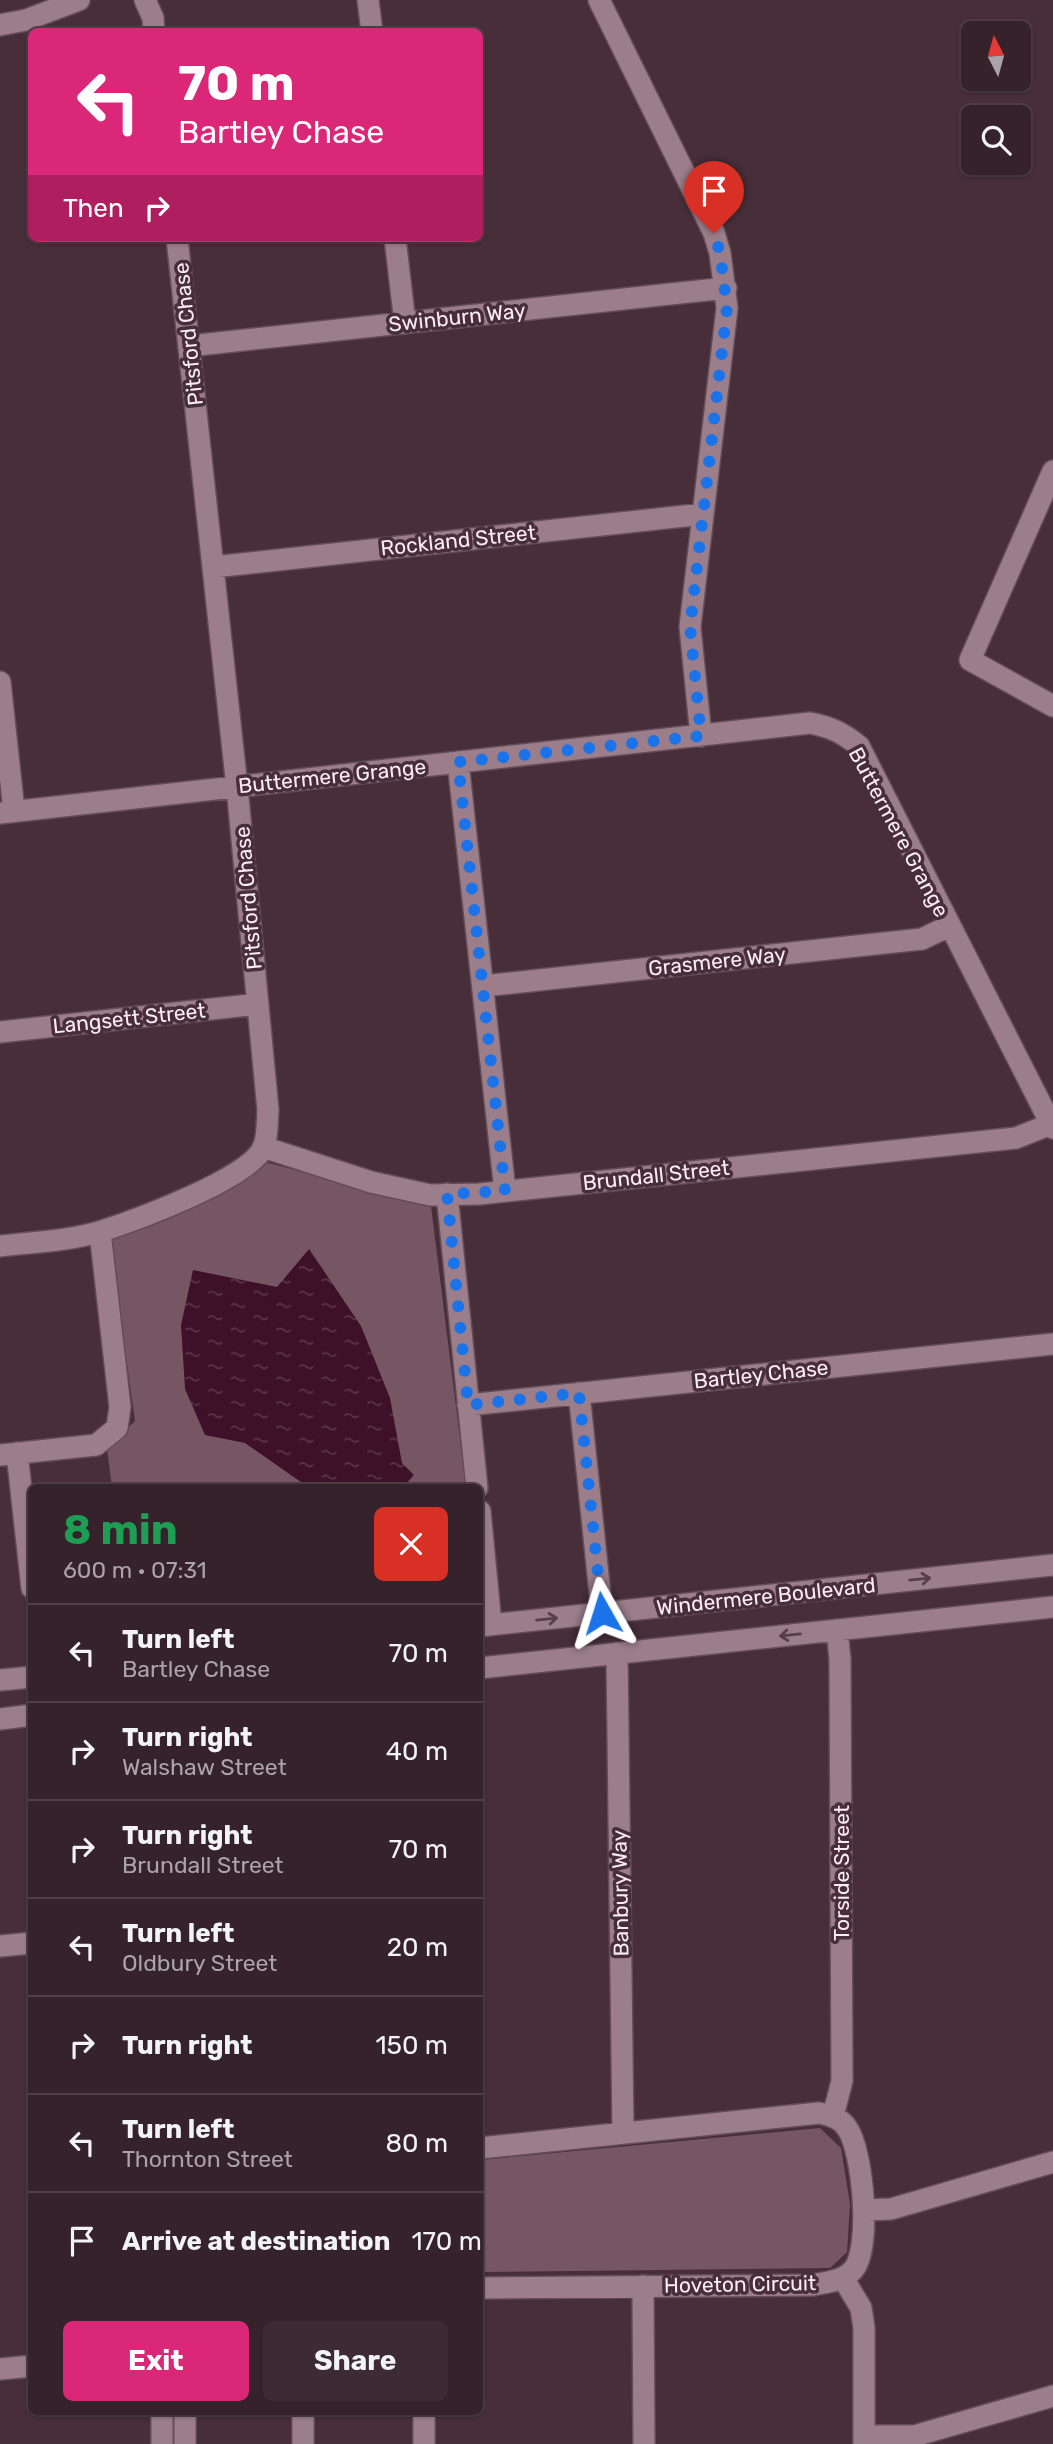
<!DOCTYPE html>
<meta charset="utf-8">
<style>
body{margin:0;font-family:Rubik,sans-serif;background:#3d2a33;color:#f1f3f6;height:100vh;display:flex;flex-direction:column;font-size:26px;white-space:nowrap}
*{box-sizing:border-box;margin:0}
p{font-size:23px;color:#aaa4a9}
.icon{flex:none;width:38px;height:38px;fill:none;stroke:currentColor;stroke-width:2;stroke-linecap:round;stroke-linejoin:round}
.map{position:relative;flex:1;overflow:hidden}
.panel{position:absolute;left:28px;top:1484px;width:455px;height:931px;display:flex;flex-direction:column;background:#35222b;border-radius:10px;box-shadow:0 2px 5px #0004,0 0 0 2px #4f3f47}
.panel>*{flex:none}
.banner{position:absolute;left:28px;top:28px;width:455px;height:214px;border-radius:10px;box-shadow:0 2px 5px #0004,0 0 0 2px #4f3f47;background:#db2777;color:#fff;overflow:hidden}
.needle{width:46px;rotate:354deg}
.controls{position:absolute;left:961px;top:21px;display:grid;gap:14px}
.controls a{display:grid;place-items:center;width:70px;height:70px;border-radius:10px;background:#35222b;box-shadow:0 2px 5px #0004,0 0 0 2px #4f3f47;font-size:35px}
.pin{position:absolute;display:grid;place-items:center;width:60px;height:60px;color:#fff;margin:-72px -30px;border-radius:50% 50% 50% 0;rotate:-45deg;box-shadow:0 0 7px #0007}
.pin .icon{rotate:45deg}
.me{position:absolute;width:77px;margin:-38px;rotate:354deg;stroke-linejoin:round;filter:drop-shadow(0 0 5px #0008)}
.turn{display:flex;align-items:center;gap:24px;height:147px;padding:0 35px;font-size:32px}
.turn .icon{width:91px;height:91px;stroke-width:2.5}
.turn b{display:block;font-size:49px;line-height:60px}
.then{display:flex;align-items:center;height:66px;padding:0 35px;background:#0003;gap:14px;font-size:26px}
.round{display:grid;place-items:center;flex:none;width:74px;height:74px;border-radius:10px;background:#3d2a33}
.overview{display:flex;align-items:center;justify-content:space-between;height:119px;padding:0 35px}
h1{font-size:42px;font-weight:700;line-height:52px;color:#1e9e55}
.cta{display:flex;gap:14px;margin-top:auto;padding:14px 35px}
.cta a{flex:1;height:80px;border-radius:10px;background:#db2777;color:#fff;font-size:28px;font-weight:700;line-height:80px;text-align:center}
.cta a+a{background:#3d2a33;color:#f1f3f6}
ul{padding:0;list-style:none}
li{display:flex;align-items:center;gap:21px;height:98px;padding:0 35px;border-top:2px solid #4f3f47}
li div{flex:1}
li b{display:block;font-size:26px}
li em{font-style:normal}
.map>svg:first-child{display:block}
.green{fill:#775664}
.water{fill:url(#water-ripples)}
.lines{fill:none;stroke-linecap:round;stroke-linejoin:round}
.minor-casing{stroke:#634d57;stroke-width:24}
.minor{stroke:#9b7e8a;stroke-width:21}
.oneway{stroke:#583e49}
.route{stroke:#1a73e8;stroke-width:12;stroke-dasharray:0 21.6}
.labels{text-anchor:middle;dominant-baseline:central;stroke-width:7;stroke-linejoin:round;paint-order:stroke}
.street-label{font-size:21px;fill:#fcebf2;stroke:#472e39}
</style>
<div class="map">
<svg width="1053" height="2444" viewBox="0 0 1053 2444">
<defs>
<pattern id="water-ripples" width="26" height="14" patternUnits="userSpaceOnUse" patternTransform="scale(1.75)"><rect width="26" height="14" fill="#3f1129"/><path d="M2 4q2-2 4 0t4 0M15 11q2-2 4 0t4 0" fill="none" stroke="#5c3448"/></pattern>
</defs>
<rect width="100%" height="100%" fill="#472e39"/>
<path class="green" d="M265 1162 431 1206 466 1487H112L107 1449 135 1421 109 1236 219 1194Z
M820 2128 841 2148 850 2204 847 2252 830 2268 480 2272V2160Z"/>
<path class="water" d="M309 1249 361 1326 390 1398 402 1463 414 1475 403 1487H308L245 1443 205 1435 185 1389 181 1325 193 1270 277 1287Z"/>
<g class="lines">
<g class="minor-casing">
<path id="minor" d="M145 0 153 18 154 32
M368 0 372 32
M599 0 714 233 720 253 727 308 690 627 701 736
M0 25 26 20 79 0
M395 238 405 323
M189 346 726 288
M1053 471 970 660 1053 706
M213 567 703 514
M0 682 14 811
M458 762 505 1191
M0 813 810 723C831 727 843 733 859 746L1053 1128
M483 986 922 939 949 926
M0 1032 258 1004
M263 1147 371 1182 430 1195 479 1194 1016 1138 1051 1124
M447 1194 477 1488
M0 1246C34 1242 69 1241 102 1231 136 1220 248 1179 263 1148 268 1138 267 1121 268 1110L237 787 177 238
M579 1393 602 1613
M468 1405 1053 1344
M17 1453 32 1588
M0 1455 96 1445 117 1428 120 1407 100 1232
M480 1511 491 1625
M480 1626 1053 1565
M617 1653 623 2133
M480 1668 1053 1607
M0 1680 32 1677
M0 1719 32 1715
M0 1946 32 1943
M833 2116 842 2081 840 1659 837 1630
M480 2148 819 2113C830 2115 841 2118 847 2128 863 2150 872 2249 853 2270 843 2281 828 2282 813 2285L480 2288
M865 2210 891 2209 1053 2162
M843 2278 861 2308 864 2328V2444
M643 2286 644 2444
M0 2369 32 2366
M162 2412V2444
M185 2412V2444
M303 2412V2444
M424 2412V2444
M864 2436H914L1053 2396"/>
</g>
<use href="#minor" class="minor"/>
</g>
<defs><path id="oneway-shaft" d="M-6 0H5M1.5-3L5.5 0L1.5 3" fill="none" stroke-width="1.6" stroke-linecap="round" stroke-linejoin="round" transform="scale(1.75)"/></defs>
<g class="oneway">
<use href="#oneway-shaft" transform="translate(920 1579) rotate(-6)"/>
<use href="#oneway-shaft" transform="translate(547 1619) rotate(-6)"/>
<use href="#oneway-shaft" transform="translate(790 1635) rotate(174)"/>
</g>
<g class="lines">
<path class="route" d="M602 1613 579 1393 468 1405 447 1194 505 1191 458 762 701 736 690 627 727 308 720 253 714 233"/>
</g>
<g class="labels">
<g class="street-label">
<text transform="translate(457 317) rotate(-6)">Swinburn Way</text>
<text transform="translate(188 334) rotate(-96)">Pitsford Chase</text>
<text transform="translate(458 540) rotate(-6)">Rockland Street</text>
<text transform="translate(332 776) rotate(-6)">Buttermere Grange</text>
<text transform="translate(899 832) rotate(62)">Buttermere Grange</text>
<text transform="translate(248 898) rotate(-95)">Pitsford Chase</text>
<text transform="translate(717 961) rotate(-6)">Grasmere Way</text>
<text transform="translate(129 1018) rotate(-6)">Langsett Street</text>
<text transform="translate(656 1175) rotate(-6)">Brundall Street</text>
<text transform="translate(761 1374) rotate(-6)">Bartley Chase</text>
<text transform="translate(766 1596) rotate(-6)">Windermere Boulevard</text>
<text transform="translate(841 1873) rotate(-90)">Torside Street</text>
<text transform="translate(620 1893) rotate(-91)">Banbury Way</text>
<text transform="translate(740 2284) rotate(-1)">Hoveton Circuit</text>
</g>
</g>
</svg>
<div class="controls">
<a><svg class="needle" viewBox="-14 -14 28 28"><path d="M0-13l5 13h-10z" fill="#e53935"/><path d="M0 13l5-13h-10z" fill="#aaa4a9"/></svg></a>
<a><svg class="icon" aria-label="search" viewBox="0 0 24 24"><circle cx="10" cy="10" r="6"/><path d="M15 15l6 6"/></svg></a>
</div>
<div class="pin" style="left:714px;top:233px;background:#d93025"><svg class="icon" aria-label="arrive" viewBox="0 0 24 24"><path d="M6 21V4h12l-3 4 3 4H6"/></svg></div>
<svg class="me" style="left:602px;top:1613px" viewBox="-20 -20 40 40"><path d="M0-17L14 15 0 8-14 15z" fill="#1a73e8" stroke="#fff" stroke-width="4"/></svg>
<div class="banner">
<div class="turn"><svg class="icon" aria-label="left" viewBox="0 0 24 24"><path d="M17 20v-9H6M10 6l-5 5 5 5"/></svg><div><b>70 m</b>Bartley Chase</div></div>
<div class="then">Then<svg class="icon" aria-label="right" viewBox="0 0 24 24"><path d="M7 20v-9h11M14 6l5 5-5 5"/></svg></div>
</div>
<section class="panel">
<div class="overview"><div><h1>8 min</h1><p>600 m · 07:31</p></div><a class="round" style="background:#d93025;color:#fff"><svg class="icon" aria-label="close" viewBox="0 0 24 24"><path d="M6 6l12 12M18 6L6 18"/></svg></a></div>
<ul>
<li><svg class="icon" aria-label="left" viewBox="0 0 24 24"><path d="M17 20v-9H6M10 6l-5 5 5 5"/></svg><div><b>Turn left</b><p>Bartley Chase</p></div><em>70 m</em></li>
<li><svg class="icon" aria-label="right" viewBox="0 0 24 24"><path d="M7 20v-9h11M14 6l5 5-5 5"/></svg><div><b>Turn right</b><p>Walshaw Street</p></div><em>40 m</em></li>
<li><svg class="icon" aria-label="right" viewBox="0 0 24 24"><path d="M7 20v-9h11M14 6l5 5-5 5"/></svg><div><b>Turn right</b><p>Brundall Street</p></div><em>70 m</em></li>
<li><svg class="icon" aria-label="left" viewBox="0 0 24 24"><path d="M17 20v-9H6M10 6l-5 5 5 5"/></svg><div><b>Turn left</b><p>Oldbury Street</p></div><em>20 m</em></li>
<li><svg class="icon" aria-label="right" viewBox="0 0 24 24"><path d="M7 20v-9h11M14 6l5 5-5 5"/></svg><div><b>Turn right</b></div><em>150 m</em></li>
<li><svg class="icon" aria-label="left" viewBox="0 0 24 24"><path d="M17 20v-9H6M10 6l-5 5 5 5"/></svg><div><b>Turn left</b><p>Thornton Street</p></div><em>80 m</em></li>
<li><svg class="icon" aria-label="arrive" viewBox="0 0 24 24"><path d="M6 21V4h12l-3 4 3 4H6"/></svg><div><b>Arrive at destination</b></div><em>170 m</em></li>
</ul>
<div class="cta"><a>Exit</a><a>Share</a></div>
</section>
</div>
